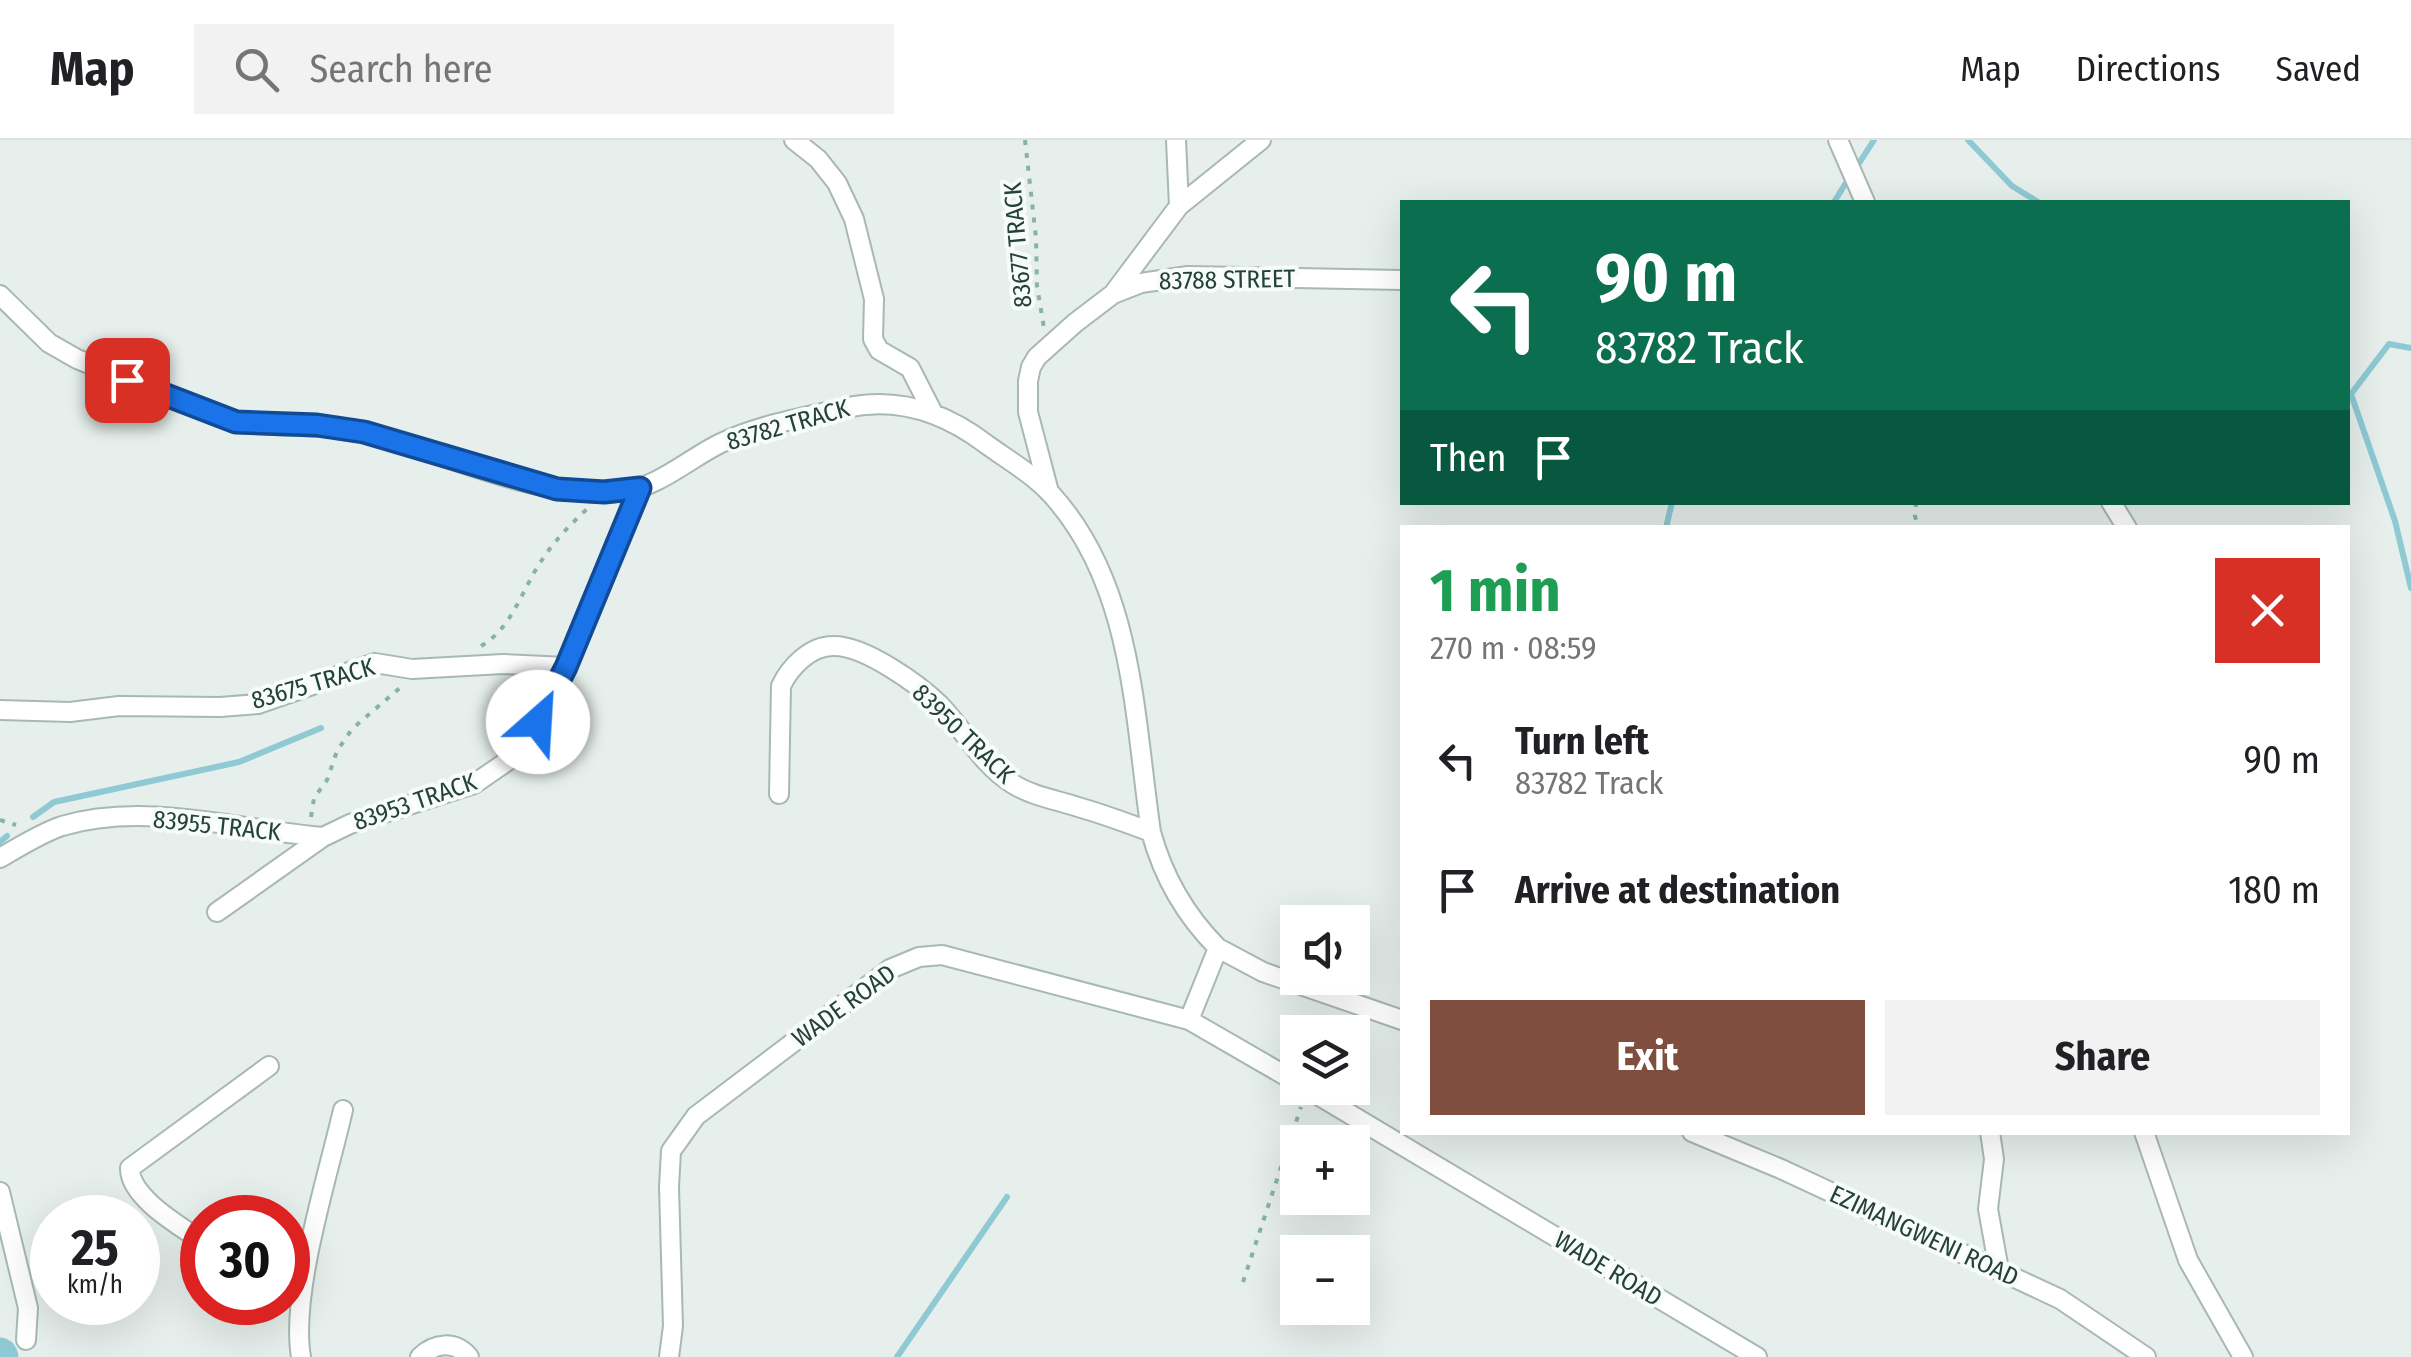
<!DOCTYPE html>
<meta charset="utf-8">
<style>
body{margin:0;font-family:"Fira Sans Condensed",sans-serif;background:#f2f2f2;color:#202124;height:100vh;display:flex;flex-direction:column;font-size:38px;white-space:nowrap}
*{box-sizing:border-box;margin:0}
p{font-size:32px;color:#757577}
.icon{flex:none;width:55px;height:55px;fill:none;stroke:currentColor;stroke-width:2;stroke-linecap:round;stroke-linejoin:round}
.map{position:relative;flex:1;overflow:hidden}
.side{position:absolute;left:1400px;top:385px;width:950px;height:610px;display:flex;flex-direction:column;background:#fff;border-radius:0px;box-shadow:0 10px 40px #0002}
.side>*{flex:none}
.hud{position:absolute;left:1400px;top:60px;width:950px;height:305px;border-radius:0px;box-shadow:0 10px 40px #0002;background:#0b6e4f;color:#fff;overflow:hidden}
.tools{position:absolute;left:1280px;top:765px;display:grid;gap:20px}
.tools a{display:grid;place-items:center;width:90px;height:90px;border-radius:0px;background:#fff;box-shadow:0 10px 40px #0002;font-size:50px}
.speed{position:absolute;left:30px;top:1055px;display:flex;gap:20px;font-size:50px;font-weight:700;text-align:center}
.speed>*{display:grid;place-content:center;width:130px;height:130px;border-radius:50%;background:#fff;box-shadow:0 10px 40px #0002;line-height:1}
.speed small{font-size:25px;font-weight:400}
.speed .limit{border:15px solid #d22;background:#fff;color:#111}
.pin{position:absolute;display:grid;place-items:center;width:85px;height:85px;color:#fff;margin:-42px;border-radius:20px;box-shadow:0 5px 15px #0006}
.me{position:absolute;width:110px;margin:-55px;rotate:26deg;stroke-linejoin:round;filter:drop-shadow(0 0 8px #0008)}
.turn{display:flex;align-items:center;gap:35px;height:210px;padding:0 30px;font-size:45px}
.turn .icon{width:130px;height:130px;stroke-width:2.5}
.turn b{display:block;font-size:70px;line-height:85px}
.then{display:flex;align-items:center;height:95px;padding:0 30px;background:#0003;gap:20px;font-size:38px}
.round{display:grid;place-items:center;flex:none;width:105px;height:105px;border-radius:0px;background:#f2f2f2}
.summary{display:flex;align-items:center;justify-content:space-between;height:170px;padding:0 30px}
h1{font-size:60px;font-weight:700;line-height:75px;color:#1e9e55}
.action{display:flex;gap:20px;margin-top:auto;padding:20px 30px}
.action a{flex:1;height:115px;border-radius:0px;background:#7f4e3f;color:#fff;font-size:40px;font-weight:700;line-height:115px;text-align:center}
.action a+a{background:#f2f2f2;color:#202124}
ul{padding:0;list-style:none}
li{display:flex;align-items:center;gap:30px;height:130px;padding:0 30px}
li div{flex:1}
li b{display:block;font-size:38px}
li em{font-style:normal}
header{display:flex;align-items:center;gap:60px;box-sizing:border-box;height:140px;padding:0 50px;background:#fff;border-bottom:2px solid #e0e0e0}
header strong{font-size:48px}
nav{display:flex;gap:55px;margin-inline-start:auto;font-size:35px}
.search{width:700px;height:90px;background:#f2f2f2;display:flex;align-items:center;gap:25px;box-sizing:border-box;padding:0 35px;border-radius:0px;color:#757577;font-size:38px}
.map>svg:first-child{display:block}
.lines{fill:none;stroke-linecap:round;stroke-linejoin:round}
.stream{stroke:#8ec9d4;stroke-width:6}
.river{stroke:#8ec9d4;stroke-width:35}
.street-casing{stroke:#a8b8b2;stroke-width:22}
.path{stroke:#86b3a5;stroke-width:4;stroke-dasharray:5 8;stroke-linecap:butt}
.street{stroke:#fff;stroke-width:18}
.route-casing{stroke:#114b97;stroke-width:25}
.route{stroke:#1a73e8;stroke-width:18}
.labels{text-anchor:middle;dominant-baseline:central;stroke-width:8;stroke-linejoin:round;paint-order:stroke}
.street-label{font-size:25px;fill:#24423a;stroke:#f7fbf9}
</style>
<header>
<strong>Map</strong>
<div class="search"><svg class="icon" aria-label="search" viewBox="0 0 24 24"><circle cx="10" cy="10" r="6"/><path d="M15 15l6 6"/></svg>Search here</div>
<nav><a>Map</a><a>Directions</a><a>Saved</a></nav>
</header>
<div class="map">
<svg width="2411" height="1217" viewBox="0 0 2411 1217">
<rect width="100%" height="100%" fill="#e6efeb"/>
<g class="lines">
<path class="stream" d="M1968 0 2012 46 2038 62
M1856 28 1874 0
M1834 62 1849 38
M2348 252 2351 254 2389 204 2411 208
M2351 254 2395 381 2411 448
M1666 388 1672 362
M33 677 54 662 239 622 321 588
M0 702 7 696
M897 1217 1007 1057"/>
<path class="river" d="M0 1215 1 1217"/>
<g class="street-casing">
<path id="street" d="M794 0 818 19 837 43 854 79 874 159 873 199 879 210 910 228 933 273
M1176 0 1179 66
M1838 0 1865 62
M1113 154 1179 66 1261 0
M0 155 49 203 77 219 220 277C263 290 315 282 362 292 447 312 531 359 620 352 658 348 688 319 721 303 759 285 804 277 845 268 898 256 944 272 986 304 1008 320 1034 335 1052 355 1134 446 1134 577 1151 692 1163 736 1185 775 1218 808
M1049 352 1028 272V241L1031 227 1037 217 1075 183 1113 154 1141 143 1188 136 1402 140
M2111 362 2127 388
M0 570 70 572 119 566 220 567 258 564 375 523 412 529 503 524 566 527
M779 654 781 546C790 527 810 506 833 506 864 505 918 544 940 565 965 591 981 624 1013 644 1032 656 1057 660 1078 667 1103 674 1127 683 1151 692
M0 718C19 707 41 693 62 686 146 661 239 690 323 697
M217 772 323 697 350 684 474 644 509 620 538 582 566 527 640 348
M1189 880 1218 808 1263 832 1402 880
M1306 948 1757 1217
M1692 992 1781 1029 2060 1159 2146 1217
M1990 992 1994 1019 1988 1069 1999 1130
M2144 992 2188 1120 2243 1217
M0 1052 28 1168 26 1200
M202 1101C180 1086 129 1057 130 1028L269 926
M301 1217C290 1154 328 1036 343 970
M420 1217C434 1203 455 1200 469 1217
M669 1217 673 1186 669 1047 671 1011 696 976 890 829 919 817 942 815 1189 880 1298 943"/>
</g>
<path class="path" d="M1025 0 1036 98 1037 146 1044 188
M1916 362 1915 376 1918 388
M481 506C513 488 523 446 544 417 556 399 571 384 587 369
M311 677 314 658 327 640 337 611 352 589 402 546
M0 680 16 685
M1243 1142 1301 967"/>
<use href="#street" class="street"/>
</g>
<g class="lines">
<g class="route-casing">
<path id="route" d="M127 240 236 282 317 285 364 292 557 349 604 352 640 348 566 527 538 582"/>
</g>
<use href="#route" class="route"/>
</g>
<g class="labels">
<g class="street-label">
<text transform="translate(1018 105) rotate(-95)">83677 TRACK</text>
<text transform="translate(1227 140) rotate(-1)">83788 STREET</text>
<text transform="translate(788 285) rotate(-16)">83782 TRACK</text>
<text transform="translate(313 544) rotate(-16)">83675 TRACK</text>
<text transform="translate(963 594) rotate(44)">83950 TRACK</text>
<text transform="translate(415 662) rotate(-19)">83953 TRACK</text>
<text transform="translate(217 686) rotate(6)">83955 TRACK</text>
<text transform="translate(844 866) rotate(-36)">WADE ROAD</text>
<text transform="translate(1924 1096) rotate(25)">EZIMANGWENI ROAD</text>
<text transform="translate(1608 1129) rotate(31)">WADE ROAD</text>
</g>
</g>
</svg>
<div class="tools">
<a><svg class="icon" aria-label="sound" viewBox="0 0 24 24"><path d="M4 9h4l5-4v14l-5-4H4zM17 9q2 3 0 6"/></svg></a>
<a><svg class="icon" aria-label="layers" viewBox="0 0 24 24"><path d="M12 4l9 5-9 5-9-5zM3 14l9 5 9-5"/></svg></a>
<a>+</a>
<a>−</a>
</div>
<div class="speed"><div>25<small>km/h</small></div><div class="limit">30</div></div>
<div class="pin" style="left:127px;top:240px;background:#d93025"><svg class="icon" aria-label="arrive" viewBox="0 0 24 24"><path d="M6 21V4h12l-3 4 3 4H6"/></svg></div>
<svg class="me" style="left:538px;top:582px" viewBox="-20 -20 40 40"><circle r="19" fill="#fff"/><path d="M0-13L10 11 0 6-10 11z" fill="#1a73e8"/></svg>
<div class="hud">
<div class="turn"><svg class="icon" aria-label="left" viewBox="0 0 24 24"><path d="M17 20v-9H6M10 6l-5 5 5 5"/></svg><div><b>90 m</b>83782 Track</div></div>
<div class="then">Then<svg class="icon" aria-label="arrive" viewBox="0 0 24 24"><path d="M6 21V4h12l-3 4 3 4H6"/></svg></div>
</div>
<section class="side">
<div class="summary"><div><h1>1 min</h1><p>270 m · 08:59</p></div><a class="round" style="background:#d93025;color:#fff"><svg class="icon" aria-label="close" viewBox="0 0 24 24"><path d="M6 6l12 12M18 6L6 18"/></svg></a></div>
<ul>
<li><svg class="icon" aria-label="left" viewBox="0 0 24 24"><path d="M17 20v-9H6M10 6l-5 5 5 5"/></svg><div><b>Turn left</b><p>83782 Track</p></div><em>90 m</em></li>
<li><svg class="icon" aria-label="arrive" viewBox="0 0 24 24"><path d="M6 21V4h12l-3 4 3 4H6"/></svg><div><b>Arrive at destination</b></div><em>180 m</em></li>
</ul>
<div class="action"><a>Exit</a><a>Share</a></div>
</section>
</div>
